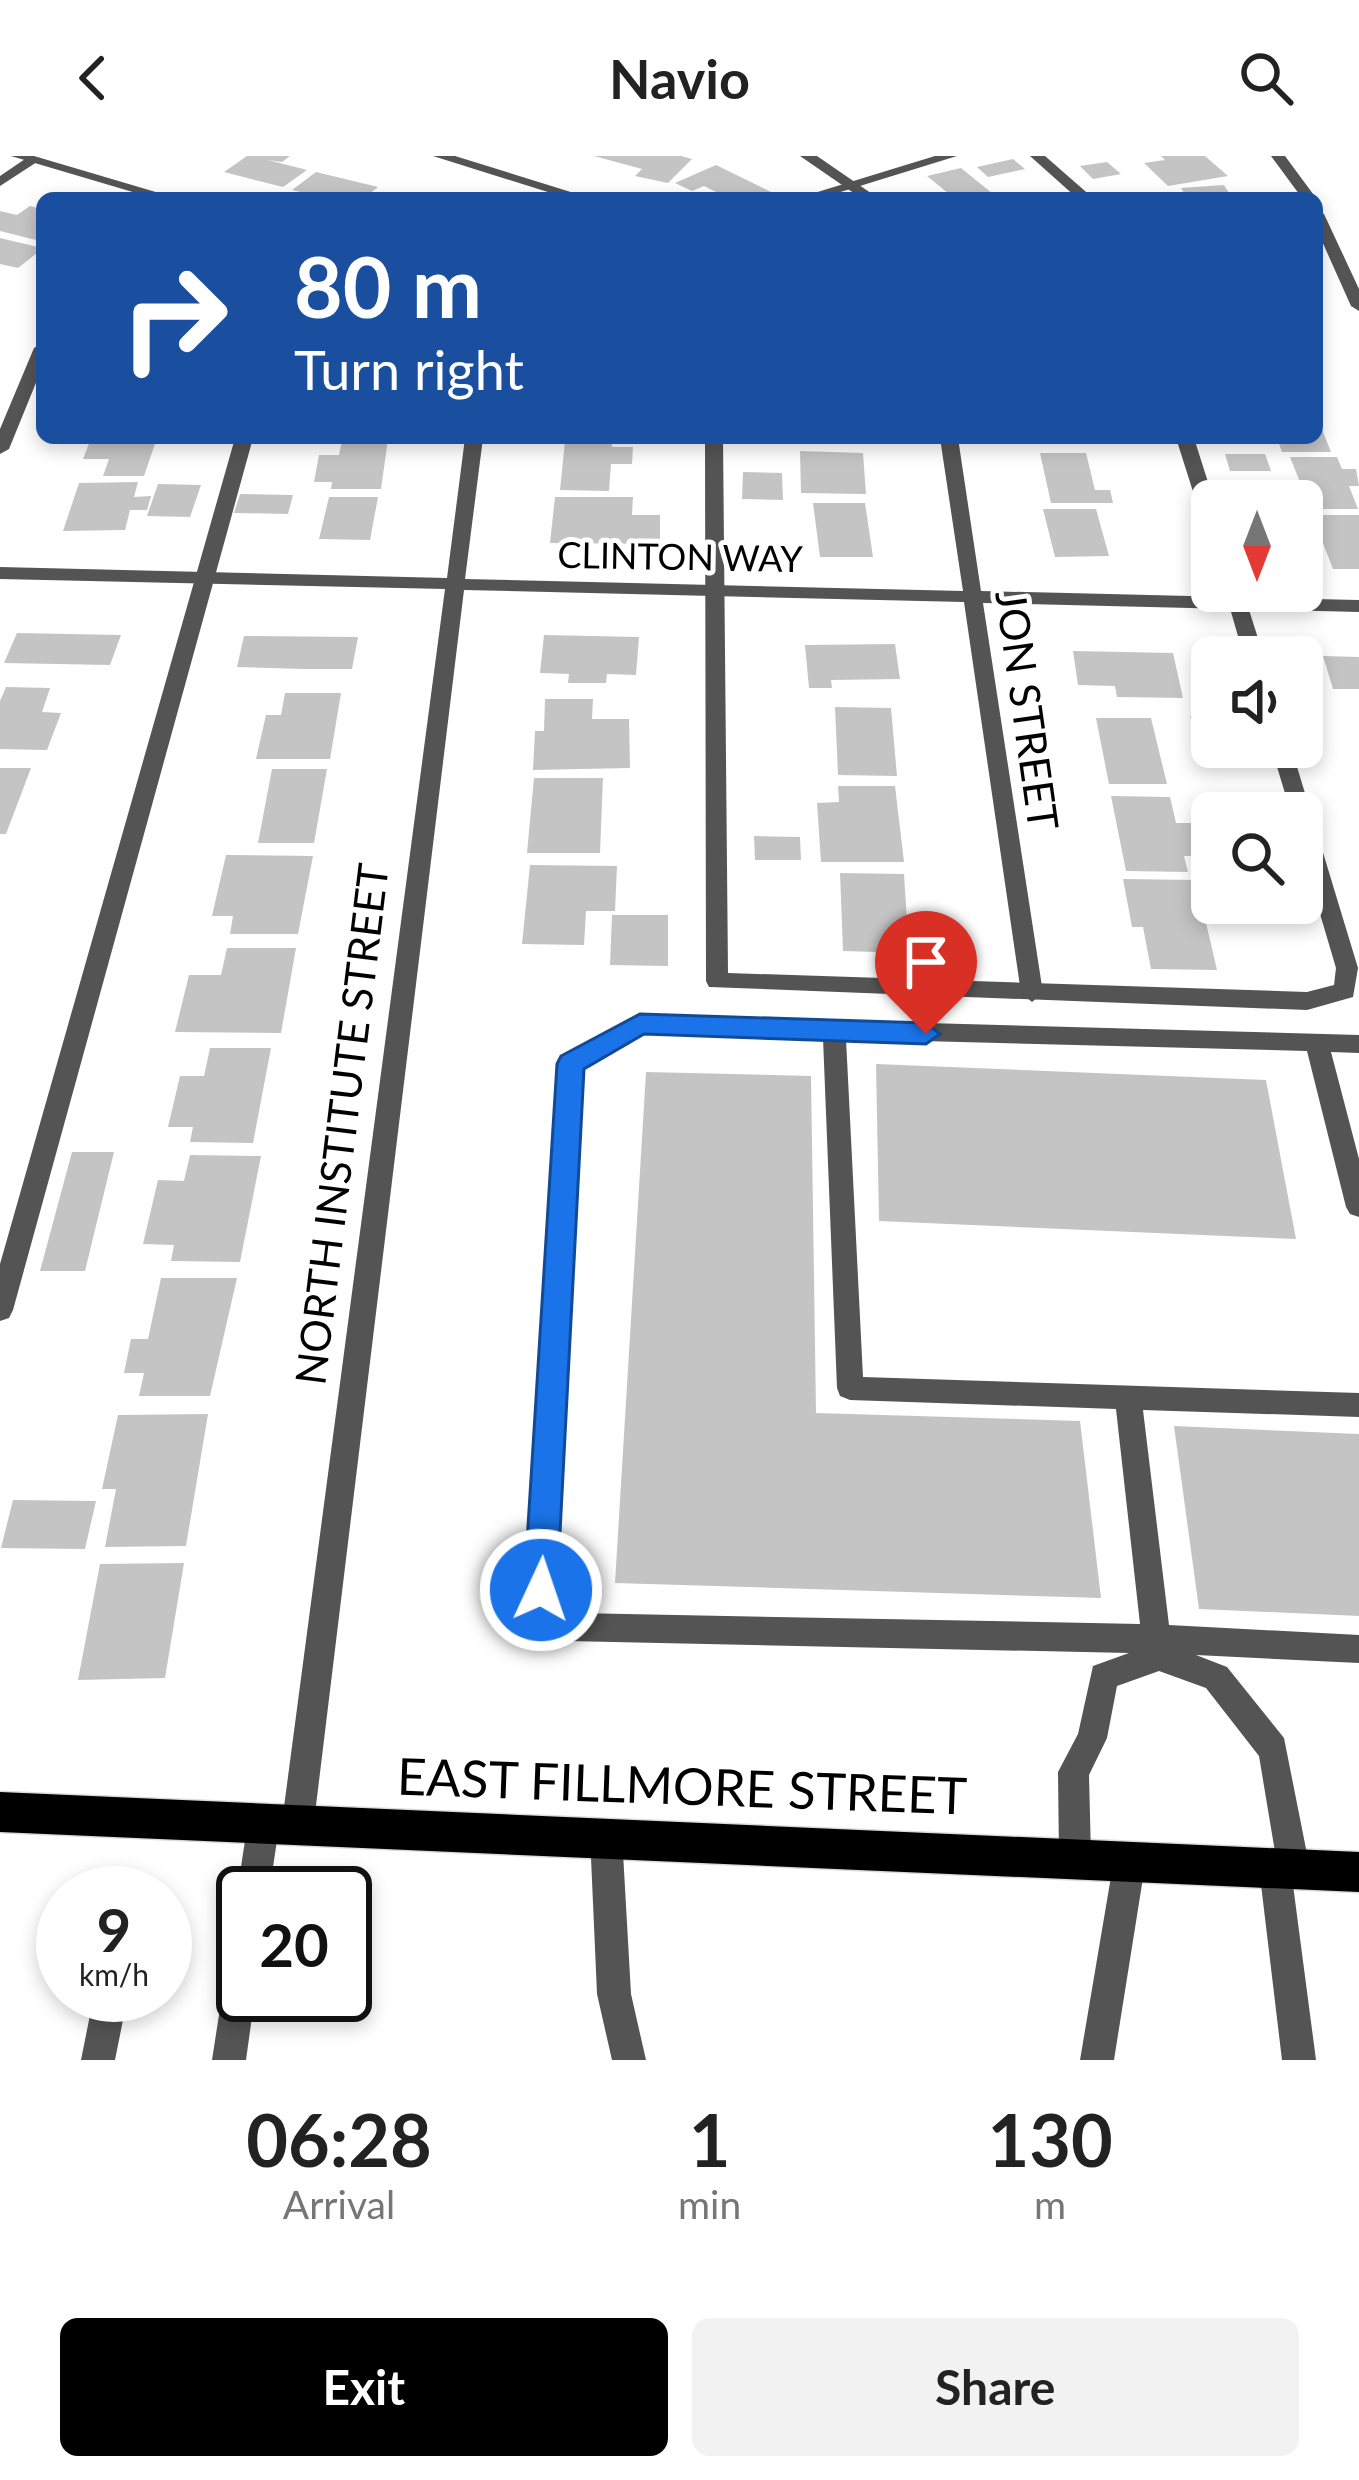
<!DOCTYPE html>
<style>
body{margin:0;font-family:Lato,sans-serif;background:#f2f2f2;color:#222;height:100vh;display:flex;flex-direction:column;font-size:45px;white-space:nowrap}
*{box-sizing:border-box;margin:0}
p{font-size:39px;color:#767676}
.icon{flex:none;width:66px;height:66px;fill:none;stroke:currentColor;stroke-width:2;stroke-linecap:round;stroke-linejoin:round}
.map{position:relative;height:1904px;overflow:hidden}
.panel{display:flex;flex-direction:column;background:#fff;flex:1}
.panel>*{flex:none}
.banner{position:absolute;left:36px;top:36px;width:1287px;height:252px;border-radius:18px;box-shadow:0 6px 18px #0003;background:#1a4fa0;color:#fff;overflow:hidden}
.needle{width:78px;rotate:180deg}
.tools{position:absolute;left:1191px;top:324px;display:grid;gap:24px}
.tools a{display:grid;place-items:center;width:132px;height:132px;border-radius:18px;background:#fff;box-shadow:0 6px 18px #0003;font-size:60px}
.speed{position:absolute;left:36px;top:1710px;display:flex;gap:24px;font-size:60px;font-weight:700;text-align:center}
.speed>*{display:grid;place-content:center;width:156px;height:156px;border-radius:50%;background:#fff;box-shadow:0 6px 18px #0003;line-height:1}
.speed small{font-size:30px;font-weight:400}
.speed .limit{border:6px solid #111;border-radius:18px;background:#fff;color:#111}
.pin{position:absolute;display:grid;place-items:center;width:102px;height:102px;color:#fff;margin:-123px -51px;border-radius:50% 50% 50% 0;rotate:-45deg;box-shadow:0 0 12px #0007}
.pin .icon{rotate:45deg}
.me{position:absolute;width:132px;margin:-66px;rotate:3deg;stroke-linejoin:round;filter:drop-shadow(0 0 9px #0008)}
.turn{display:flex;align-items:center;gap:42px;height:252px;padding:0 60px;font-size:54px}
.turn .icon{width:156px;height:156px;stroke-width:2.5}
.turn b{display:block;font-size:84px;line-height:102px}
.eta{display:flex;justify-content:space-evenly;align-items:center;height:204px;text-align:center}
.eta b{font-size:72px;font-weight:700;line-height:84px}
.primary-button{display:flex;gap:24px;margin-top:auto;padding:24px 60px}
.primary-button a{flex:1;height:138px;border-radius:18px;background:#000;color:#fff;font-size:48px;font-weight:700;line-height:138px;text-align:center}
.primary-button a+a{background:#f2f2f2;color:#222}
header{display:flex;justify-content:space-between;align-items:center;height:156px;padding:0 60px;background:#fff;font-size:54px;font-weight:700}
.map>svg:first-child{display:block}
.building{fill:#c4c4c4}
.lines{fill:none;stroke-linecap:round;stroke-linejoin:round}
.primary-casing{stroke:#dbdbdb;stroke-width:3}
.service{fill:#545454;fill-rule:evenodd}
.minor{fill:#545454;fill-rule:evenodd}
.primary{fill:#000;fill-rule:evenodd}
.route{fill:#1a73e8;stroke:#114b97;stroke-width:3}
.labels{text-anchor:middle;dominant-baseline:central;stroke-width:10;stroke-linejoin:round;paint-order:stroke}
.far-street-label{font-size:36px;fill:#000;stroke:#fff}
.street-label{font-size:42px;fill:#000;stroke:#fff}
.near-street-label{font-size:51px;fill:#000;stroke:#fff}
</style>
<header><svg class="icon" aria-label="back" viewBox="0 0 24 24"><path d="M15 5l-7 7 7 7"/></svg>Navio<svg class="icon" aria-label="search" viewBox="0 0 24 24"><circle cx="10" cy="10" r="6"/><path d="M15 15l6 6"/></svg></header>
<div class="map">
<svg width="1359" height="1904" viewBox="0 0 1359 1904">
<rect width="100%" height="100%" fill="#fff"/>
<path class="building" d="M247 0H290L282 6 268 4 307 14 283 31 224 16Z
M594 0H681L692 3 668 27 635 20 642 13Z
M1161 0H1205L1228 20 1168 30 1144 7 1165 4Z
M1013 3 1025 13 988 21 977 11Z
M1107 6 1121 18 1093 23 1080 10Z
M716 9 771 36 758 42H728L704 30 692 35 675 27Z
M961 12 998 42H954L927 20Z
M316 16 378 31 364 42H325L292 34Z
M1224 29 1232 42H1187L1181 32Z
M30 50 42 53V80L36 84 0 75V55L17 59Z
M0 82 42 92V93L18 112 0 108Z
M1317 261 1331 296H1282L1277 282H1317Z
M91 282H157L144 320H103L109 303H83Z
M1036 282H1102L1103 288H1037Z
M388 283 381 333H331L332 326H314L319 299H339L342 284Z
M565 285H612V291H633L632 308H611L609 335 560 334Z
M800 295 863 297 866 338 801 337Z
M1040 297H1086L1095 334H1110L1113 347H1051Z
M1225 298H1265L1271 315H1230Z
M1290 301H1337L1342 313H1356L1359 330H1349L1358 353H1302V345H1288L1285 336H1304Z
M743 316 782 317 783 344 742 343Z
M138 326 134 341 151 340 147 354H130L125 374 63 375 79 327Z
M158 328 201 329 190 361 147 360Z
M240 338 293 339 288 358 234 357Z
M329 341H378L370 384 319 383Z
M555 341H633L632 359H660V388L550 387Z
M813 347H865L873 401H820Z
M1043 353H1096L1109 400 1055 401Z
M1312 359H1359V413H1333Z
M17 477 121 479 110 509 4 507Z
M544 479 639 481 636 519 607 518 606 527H568L569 518 540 517Z
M244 480 358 481 352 513H304L237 511Z
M895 488 900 523 831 524 832 532H809L805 489Z
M1073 495 1173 497 1183 542 1117 541 1115 530 1078 529Z
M1323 500 1359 501V533H1333Z
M6 531 50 532 42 556 61 557 47 594 0 593V545Z
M285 537H341L330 603H256L266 559H281Z
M545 543H593L592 563H629L630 612 533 614 535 575H544Z
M835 551 891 552 897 620 838 619Z
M1190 560H1212V580H1196Z
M1096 562H1151L1167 628H1109Z
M0 612H31L6 678H0Z
M272 613H327L314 687H258Z
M534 622H603L600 697H527Z
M838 630H895L904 706H821L817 647 839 646Z
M1111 640 1170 641 1176 667H1195L1203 700H1184L1188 716 1126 715Z
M754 680 800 681 801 704H755Z
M226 699 313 700 298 778H230L233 760H212Z
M530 709 617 710 615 755H586L584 789 522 788Z
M840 717 904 718 909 797 843 795Z
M1123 723 1196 724 1217 814 1151 813 1143 771H1132Z
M612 759H668V810L610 809Z
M227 792H296L281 877 175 876 189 819H221Z
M210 892H271L253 987 190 986 193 971H168L180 920H204Z
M876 908 1266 924 1296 1083 879 1065Z
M646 916 811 920 816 1257 1080 1265 1101 1442 615 1427Z
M72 996H114L85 1115H40Z
M190 999 261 1000 240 1106 171 1105 174 1089 143 1088 158 1024 184 1025Z
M161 1122H237L210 1240H139L144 1217H124L131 1183H148Z
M208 1258 186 1390 105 1391 116 1333H102L118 1259Z
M1174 1270 1359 1278V1460L1199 1453Z
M13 1344 96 1345 85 1393 1 1392Z
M184 1407 165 1522 78 1524 100 1408Z"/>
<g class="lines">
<g class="primary-casing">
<path id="primary" d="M0 1636 1359 1696V1736L0 1676Z"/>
</g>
<path class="service" d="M433 0H455L590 42H567Z
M935 0H957L821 42H798Z
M1030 0H1045L1093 42H1077Z
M28 1 40 4 0 30V20Z
M235 282H253L13 1154 9 1162 0 1165V1108Z
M705 282H723L728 817 1307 836 1334 829 1336 812 1302 697V657H1291L1271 591H1291L1358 812 1353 841 1307 854 709 831 706 825Z
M1176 282H1194L1214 345 1212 372 1203 367Z
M1225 435H1243L1264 501H1244Z
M640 859 1359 879V897L1331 896 1359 1003V1061L1350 1058 1346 1051 1307 895 846 883 863 1221 1359 1237V1261L1143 1254 1169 1469 1359 1479V1507L1196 1499 1227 1511 1284 1582 1310 1713 1305 1724 1293 1729 1316 1904H1282L1259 1712 1264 1701 1275 1696 1259 1600 1206 1532 1159 1515 1117 1530 1107 1582 1089 1619 1091 1700 1086 1711 1075 1716 1064 1711 1059 1700 1058 1616 1078 1578 1093 1510 1129 1497 567 1485C549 1478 534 1452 526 1434L559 908 563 902ZM644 877 823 882 837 1232 840 1240 850 1244 1116 1253 1140 1468 575 1457 556 1430 583 913Z
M606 1663 617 1668 622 1679 631 1838 646 1904H612L597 1838 590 1679 595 1668Z
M1130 1687 1141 1692 1146 1703 1114 1904H1080L1114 1703 1119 1692Z
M94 1839H128L115 1904H81Z"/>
<path class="minor" d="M11 0H34L176 42H153Z
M800 0H817L878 42H861Z
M1271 0H1285L1316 42H1302Z
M1317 54 1324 58 1359 133V155L1351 150 1317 74Z
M42 187V212L9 293 0 298V273L34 192Z
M465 282H483L465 423 963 435 940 282H958L981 435 1359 444V456L983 447 1043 837 1032 846 1021 837 964 446 464 434 314 1666 309 1677 298 1682 287 1677 282 1666 445 433 0 423V411L447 422Z
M264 1649 275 1654 280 1665 269 1737H243V1749L237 1737 248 1665 253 1654Z
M243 1791V1839H255L246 1904H212L227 1807 231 1795Z"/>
<use href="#primary" class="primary"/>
</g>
<path class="route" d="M640 858 926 867 940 878 926 888 644 878 584 913 557 1434 552 1445 541 1450 529 1445 524 1434 557 908 561 900Z"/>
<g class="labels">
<g class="far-street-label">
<text transform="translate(680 400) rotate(1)">CLINTON WAY</text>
</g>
<g class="street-label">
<text transform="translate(1028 554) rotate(82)">JON STREET</text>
<text transform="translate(341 968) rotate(-83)">NORTH INSTITUTE STREET</text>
</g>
<g class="near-street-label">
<text transform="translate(682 1629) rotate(2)">EAST FILLMORE STREET</text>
</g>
</g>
</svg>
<div class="tools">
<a><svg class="needle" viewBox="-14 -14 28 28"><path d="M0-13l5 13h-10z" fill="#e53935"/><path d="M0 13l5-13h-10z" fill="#767676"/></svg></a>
<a><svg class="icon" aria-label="sound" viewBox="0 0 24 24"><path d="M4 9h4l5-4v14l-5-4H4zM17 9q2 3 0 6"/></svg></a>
<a><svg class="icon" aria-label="search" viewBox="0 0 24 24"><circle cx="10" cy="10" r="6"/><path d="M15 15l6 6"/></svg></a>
</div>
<div class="speed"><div>9<small>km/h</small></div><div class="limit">20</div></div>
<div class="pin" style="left:926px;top:878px;background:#d93025"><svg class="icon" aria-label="arrive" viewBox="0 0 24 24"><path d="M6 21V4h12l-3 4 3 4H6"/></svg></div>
<svg class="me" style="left:541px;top:1434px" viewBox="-20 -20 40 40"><circle r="17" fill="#1a73e8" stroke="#fff" stroke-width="3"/><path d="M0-11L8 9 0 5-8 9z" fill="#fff"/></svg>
<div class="banner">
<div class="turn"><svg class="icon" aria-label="right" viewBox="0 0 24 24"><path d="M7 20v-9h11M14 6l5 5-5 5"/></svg><div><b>80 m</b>Turn right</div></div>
</div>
</div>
<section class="panel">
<div class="eta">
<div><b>06:28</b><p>Arrival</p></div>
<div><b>1</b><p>min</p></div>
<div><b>130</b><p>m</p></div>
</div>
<div class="primary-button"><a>Exit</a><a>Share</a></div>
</section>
